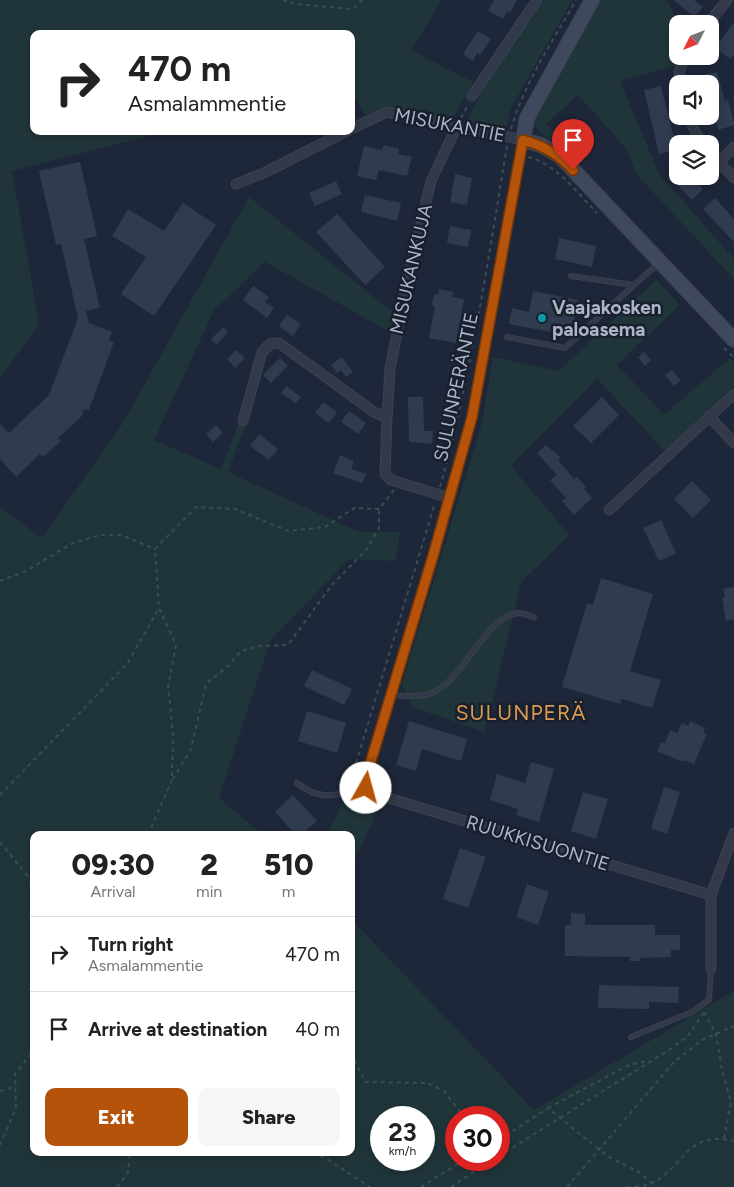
<!DOCTYPE html>
<meta charset="utf-8">
<style>
body{margin:0;font-family:Figtree,sans-serif;background:#f6f6f6;color:#222;height:100vh;display:flex;flex-direction:column;font-size:19px;white-space:nowrap}
*{box-sizing:border-box;margin:0}
p{font-size:16px;color:#767676}
.icon{flex:none;width:28px;height:28px;fill:none;stroke:currentColor;stroke-width:2;stroke-linecap:round;stroke-linejoin:round}
.map{position:relative;flex:1;overflow:hidden}
.side{position:absolute;left:30px;top:831px;width:325px;height:325px;display:flex;flex-direction:column;background:#fff;border-radius:10px;box-shadow:0 2px 8px #0003}
.side>*{flex:none}
.top-card{position:absolute;left:30px;top:30px;width:325px;height:105px;border-radius:10px;box-shadow:0 2px 8px #0003;background:#fff;color:#222;overflow:hidden}
.needle{width:32px;rotate:228deg}
.controls{position:absolute;left:669px;top:15px;display:grid;gap:10px}
.controls a{display:grid;place-items:center;width:50px;height:50px;border-radius:10px;background:#fff;box-shadow:0 2px 8px #0003;font-size:25px}
.speed{position:absolute;left:370px;top:1106px;display:flex;gap:10px;font-size:25px;font-weight:700;text-align:center}
.speed>*{display:grid;place-content:center;width:65px;height:65px;border-radius:50%;background:#fff;box-shadow:0 2px 8px #0003;line-height:1}
.speed small{font-size:12px;font-weight:400}
.speed .limit{border:8px solid #d22;background:#fff;color:#111}
.pin{position:absolute;display:grid;place-items:center;width:42px;height:42px;color:#fff;margin:-51px -21px;border-radius:50% 50% 50% 0;rotate:-45deg;box-shadow:0 0 5px #0007}
.pin .icon{rotate:45deg}
.me{position:absolute;width:55px;margin:-28px;rotate:7deg;stroke-linejoin:round;filter:drop-shadow(0 0 4px #0008)}
.turn{display:flex;align-items:center;gap:18px;height:105px;padding:0 15px;font-size:22px}
.turn .icon{width:65px;height:65px;stroke-width:2.5}
.turn b{display:block;font-size:35px;line-height:42px}
.eta{display:flex;justify-content:space-evenly;align-items:center;height:85px;text-align:center}
.eta b{font-size:30px;font-weight:800;line-height:35px}
.primary-button{display:flex;gap:10px;margin-top:auto;padding:10px 15px}
.primary-button a{flex:1;height:58px;border-radius:10px;background:#b45309;color:#fff;font-size:20px;font-weight:800;line-height:58px;text-align:center}
.primary-button a+a{background:#f6f6f6;color:#222}
ul{padding:0;list-style:none}
li{display:flex;align-items:center;gap:15px;height:75px;padding:0 15px;border-top:1px solid #e0e0e0}
li div{flex:1}
li b{display:block;font-size:19px}
li em{font-style:normal}
.map>svg:first-child{display:block}
.green{fill:#20353a;fill-rule:evenodd}
.building{fill:#303b50}
.lines{fill:none;stroke-linecap:round;stroke-linejoin:round}
.lane-casing{stroke:#3b4353;stroke-width:6}
.street-casing{stroke:#3b4353;stroke-width:11}
.secondary-casing{stroke:#3b4353;stroke-width:16}
.path{stroke:#394e52;stroke-width:2;stroke-dasharray:4 4;stroke-linecap:butt}
.lane{stroke:#323a49;stroke-width:4.5}
.street{stroke:#323a49;stroke-width:9}
.secondary{stroke:#3f485d;stroke-width:14}
.route-casing{stroke:#753606;stroke-width:12}
.route{stroke:#b45309;stroke-width:9}
.culture-dot{fill:#0f9aa8;stroke:#181f2d;stroke-width:2}
.labels{text-anchor:middle;dominant-baseline:central;stroke-width:5;stroke-linejoin:round;paint-order:stroke}
.street-label{font-size:19px;fill:#acb4c6;stroke:#181f2d}
.poi-label{font-size:19px;font-weight:bold;fill:#acb4c6;stroke:#181f2d;text-anchor:start}
.quarter-label{font-size:21px;letter-spacing:1px;fill:#dc9951;stroke:#181f2d}
</style>
<div class="map">
<svg width="734" height="1187" viewBox="0 0 734 1187">
<rect width="100%" height="100%" fill="#1e2739"/>
<path class="green" d="M0 0H442L411 50 473 82 453 119 383 107 366 116 351 92V34H34V131H168L12 171 39 324 0 378Z
M544 0H572L511 108 505 130 466 122 491 75Z
M601 0H667L679 24 678 56H681L678 65 620 81 659 174 734 259V279L637 175 625 147 578 95 546 124 560 139 556 143 538 131 533 121Z
M249 197 395 314 392 333 265 262 214 310 154 440 221 469 238 425 245 426 228 472 359 532H400L395 561 349 559 270 641 219 798 263 835H34V1152H351V919L534 1110 734 991V1187H0V507L42 538 123 423ZM381 1118H424V1160H381ZM456 1118H499V1160H456Z
M656 280 680 305 617 365 664 415 730 358 734 363V385L665 451 597 379 511 466 569 535 521 582 485 732 412 707 402 684 482 423 493 357 559 371Z
M345 798 379 806 351 870V835H327Z"/>
<path class="building" d="M494 0H517L510 13 507 11 503 19 488 11Z
M674 0H694L703 7 694 17Z
M734 23V54L731 59 714 48Z
M478 31 491 39 480 55 477 53 473 61 463 54Z
M717 72 725 101 728 100 734 123V125L718 130 710 99V84H705L703 75Z
M661 86 677 150 659 154 644 90Z
M384 145 399 149 398 154 412 157 407 176 379 170 376 180 357 176 364 146 382 150Z
M80 162 97 236 84 239 100 308 86 311 89 323 112 332 109 340 114 342 89 410 84 409 82 416 58 438 61 441 43 457 40 454 16 477 0 459V424L9 433 49 395 78 318 61 244 56 245 39 171Z
M455 174 472 178 467 205 450 202Z
M669 176H691L703 189 692 200Z
M336 181 342 194 315 206 309 193Z
M365 195 401 203 397 221 361 212Z
M715 198 734 219V242L703 209Z
M183 203 216 225 154 316 121 294 146 257 112 236 128 209 164 231Z
M337 214 385 267 365 285 316 232Z
M450 226 471 230 468 247 447 243Z
M559 238 596 246 592 267 555 259Z
M253 286 269 297 265 302 274 308 267 318 243 300Z
M439 289 453 292 452 297 464 299 456 343 429 338 435 306 432 305 434 294 438 295Z
M533 291 578 300 571 336 509 324 512 308 529 312Z
M287 315 301 324 293 336 279 326Z
M223 327 228 332 216 345 211 339Z
M236 350 245 358 235 368 227 359Z
M644 352 651 360 645 366 638 357Z
M342 357 353 372 346 377 341 370 337 373 331 365Z
M280 358 288 366 271 383 263 375Z
M672 370 681 380 674 386 665 375Z
M286 386 301 397 296 403 281 393Z
M408 397H423L424 431H433L432 444 409 442Z
M602 397 619 415 591 443 573 426Z
M323 402 337 412 329 423 315 413Z
M349 411 366 423 358 434 341 422Z
M216 425 223 433 213 442 206 434Z
M259 434 278 449 269 460 250 446Z
M546 445 561 458 558 460 574 479 577 477 586 487 584 489 592 498 574 515 562 501 566 498 550 480 557 475 537 453Z
M340 455 354 461 351 469 366 474 362 483 333 473Z
M692 481 711 500 693 518 674 499Z
M661 520 676 553 659 561 643 528Z
M601 578 653 594 630 671 661 680 652 708 622 699 620 704 562 687 587 603 593 605Z
M734 587V619L726 621 722 598H725L723 589Z
M312 670 352 689 344 705 304 686Z
M307 711 346 723 337 753 298 741Z
M409 721 467 739 461 761 422 749 416 771 396 765Z
M690 721 705 728 703 732 707 734 694 764 684 760 683 762 657 751 661 742 665 743 670 730 677 733 682 723 688 726Z
M531 762 554 769 539 822 516 815 518 809 490 800 497 774 525 783Z
M664 787 680 792 667 834 651 828Z
M583 792 608 799 596 839 571 831Z
M293 795 317 821 301 835H296L275 812Z
M460 848 486 857 468 908 443 899Z
M527 884 549 892 538 925 516 917Z
M571 913 585 914V925H655V935H680V950H671V957L640 958V961H630V957L565 956V925H571Z
M599 985 679 987 678 1003 649 1002V1009L598 1008Z"/>
<g class="lines">
<g class="lane-casing">
<path id="lane" d="M571 276 634 285 659 263
M507 337 565 348 634 285
M391 695C402 696 414 697 426 695 464 686 483 615 519 613 523 613 529 616 534 617
M297 783C323 803 337 794 367 788
M631 1037 692 1012 709 1000 711 969"/>
</g>
<g class="street-casing">
<path id="street" d="M708 24 727 0
M680 84 679 72 685 56
M472 96 537 0
M687 116 702 144
M351 129 387 112 523 140 472 417 433 556 367 774V788L375 794 711 895
M710 152 734 178
M719 162 734 147
M236 184 266 172 347 131
M709 416 734 443
M387 418 390 369 405 292 431 181 457 126
M243 421 262 352 270 344 279 343 374 412 387 418 385 474 391 480 450 498
M609 510 734 394
M711 969V895L734 833"/>
</g>
<g class="secondary-casing">
<path id="secondary" d="M592 0 527 118 523 140 541 145 560 156 734 340"/>
</g>
<path class="path" d="M283 0 295 4 353 9 362 0
M461 118 468 105
M511 129C524 83 553 41 576 0
M528 157C557 164 577 193 597 213
M724 348 734 358
M440 487C471 376 488 260 507 146
M0 581 26 571 73 543 100 535H121L155 549
M173 779 191 749 206 684 228 666 241 651 260 646 288 645 331 586 367 549 379 528V509
M349 786 435 503
M0 795 127 664 159 608
M148 835 172 780 173 732 168 687 176 645 159 608 155 549 196 507 235 509 288 531 325 527 354 508 379 509 394 490
M0 842 30 879 34 895
M704 1012 716 1034 722 1070 731 1102 724 1139
M351 1053 365 1082 427 1083 444 1091 465 1118
M0 1091 14 1087
M548 1108 629 1065 647 1061
M499 1140 548 1108 607 1156 639 1172 656 1187
M0 1145 16 1108 15 1074 34 1050
M305 1152 324 1157 370 1187
M499 1156 669 1050 688 1036 704 1012
M117 1187 128 1173 130 1152
M421 1187 464 1160
M451 1187 492 1160
M567 1187 674 1062 702 1040 734 1026
M627 1187C634 1186 643 1187 650 1184 685 1168 685 1130 734 1141"/>
<use href="#lane" class="lane"/>
<use href="#street" class="street"/>
<use href="#secondary" class="secondary"/>
</g>
<g class="lines">
<g class="route-casing">
<path id="route" d="M366 788 367 774 433 556 472 417 523 140C544 146 558 154 573 170"/>
</g>
<use href="#route" class="route"/>
</g>
<circle class="culture-dot" cx="542" cy="318" r="5"/>
<g class="labels">
<g class="street-label">
<text transform="translate(450 125) rotate(11)">MISUKANTIE</text>
<text transform="translate(411 269) rotate(-77)">MISUKANKUJA</text>
<text transform="translate(456 387) rotate(-78)">SULUNPERÄNTIE</text>
<text transform="translate(538 843) rotate(17)">RUUKKISUONTIE</text>
</g>
<g class="poi-label">
<text x="552" y="307">Vaajakosken<tspan x="552" dy="22">paloasema</tspan></text>
</g>
<g class="quarter-label">
<text x="521" y="712">SULUNPERÄ</text>
</g>
</g>
</svg>
<div class="controls">
<a><svg class="needle" viewBox="-14 -14 28 28"><path d="M0-13l5 13h-10z" fill="#e53935"/><path d="M0 13l5-13h-10z" fill="#767676"/></svg></a>
<a><svg class="icon" aria-label="sound" viewBox="0 0 24 24"><path d="M4 9h4l5-4v14l-5-4H4zM17 9q2 3 0 6"/></svg></a>
<a><svg class="icon" aria-label="layers" viewBox="0 0 24 24"><path d="M12 4l9 5-9 5-9-5zM3 14l9 5 9-5"/></svg></a>
</div>
<div class="speed"><div>23<small>km/h</small></div><div class="limit">30</div></div>
<div class="pin" style="left:573px;top:170px;background:#d93025"><svg class="icon" aria-label="arrive" viewBox="0 0 24 24"><path d="M6 21V4h12l-3 4 3 4H6"/></svg></div>
<svg class="me" style="left:366px;top:788px" viewBox="-20 -20 40 40"><circle r="19" fill="#fff"/><path d="M0-13L10 11 0 6-10 11z" fill="#b45309"/></svg>
<div class="top-card">
<div class="turn"><svg class="icon" aria-label="right" viewBox="0 0 24 24"><path d="M7 20v-9h11M14 6l5 5-5 5"/></svg><div><b>470 m</b>Asmalammentie</div></div>
</div>
<section class="side">
<div class="eta">
<div><b>09:30</b><p>Arrival</p></div>
<div><b>2</b><p>min</p></div>
<div><b>510</b><p>m</p></div>
</div>
<ul>
<li><svg class="icon" aria-label="right" viewBox="0 0 24 24"><path d="M7 20v-9h11M14 6l5 5-5 5"/></svg><div><b>Turn right</b><p>Asmalammentie</p></div><em>470 m</em></li>
<li><svg class="icon" aria-label="arrive" viewBox="0 0 24 24"><path d="M6 21V4h12l-3 4 3 4H6"/></svg><div><b>Arrive at destination</b></div><em>40 m</em></li>
</ul>
<div class="primary-button"><a>Exit</a><a>Share</a></div>
</section>
</div>
